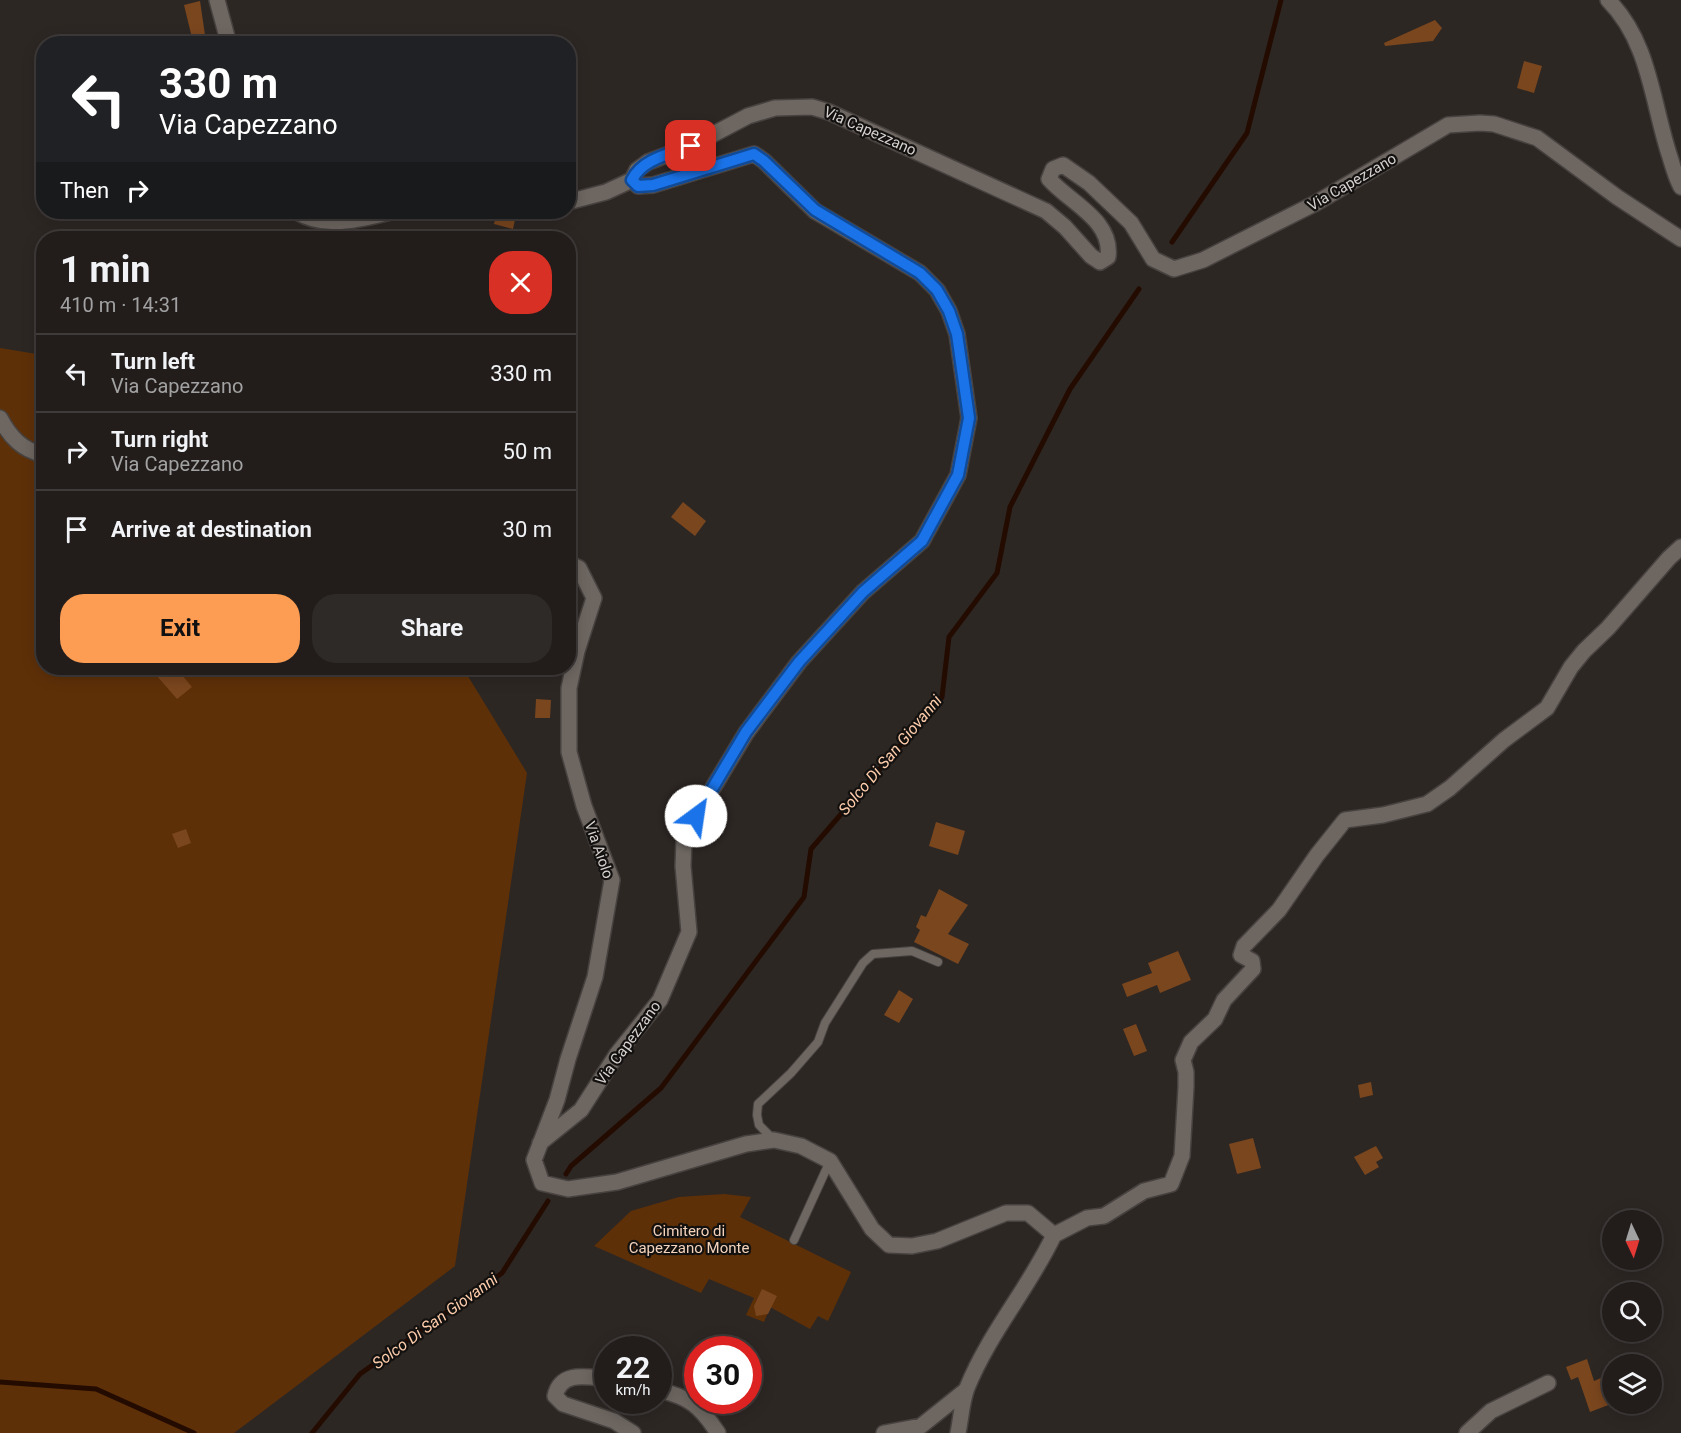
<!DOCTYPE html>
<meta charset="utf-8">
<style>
body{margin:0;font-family:Roboto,sans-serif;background:#2e2a28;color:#f1f3f6;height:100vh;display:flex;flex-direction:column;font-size:22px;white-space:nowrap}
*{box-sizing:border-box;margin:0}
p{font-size:20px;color:#a2a2a3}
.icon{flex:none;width:33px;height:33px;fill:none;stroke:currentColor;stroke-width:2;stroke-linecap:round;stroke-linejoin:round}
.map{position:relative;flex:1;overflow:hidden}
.side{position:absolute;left:36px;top:231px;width:540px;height:444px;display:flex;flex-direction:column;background:#221d1b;border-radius:24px;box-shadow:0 3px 15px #0003,0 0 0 2px #3f3b3a}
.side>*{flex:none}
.guide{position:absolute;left:36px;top:36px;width:540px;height:183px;border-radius:24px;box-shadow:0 3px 15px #0003,0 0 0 2px #3f3b3a;background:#202124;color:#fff;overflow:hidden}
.needle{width:39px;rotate:176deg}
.controls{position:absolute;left:1602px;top:1210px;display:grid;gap:12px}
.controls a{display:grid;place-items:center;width:60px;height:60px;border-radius:50%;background:#221d1b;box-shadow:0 3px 15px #0003,0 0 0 2px #3f3b3a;font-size:30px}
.speed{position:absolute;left:594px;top:1336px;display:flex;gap:12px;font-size:30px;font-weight:700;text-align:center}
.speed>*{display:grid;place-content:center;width:78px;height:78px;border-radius:50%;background:#221d1b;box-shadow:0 3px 15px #0003,0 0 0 2px #3f3b3a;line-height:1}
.speed small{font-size:15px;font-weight:400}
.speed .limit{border:9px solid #d22;background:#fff;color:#111}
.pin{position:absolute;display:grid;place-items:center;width:51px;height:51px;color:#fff;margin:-26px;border-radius:12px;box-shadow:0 3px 9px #0006}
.me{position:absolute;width:66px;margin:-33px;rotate:31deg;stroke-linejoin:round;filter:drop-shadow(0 0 4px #0008)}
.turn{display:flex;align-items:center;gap:21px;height:126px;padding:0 24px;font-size:27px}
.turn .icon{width:78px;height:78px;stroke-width:2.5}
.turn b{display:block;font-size:42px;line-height:51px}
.then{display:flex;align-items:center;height:57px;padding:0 24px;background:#0003;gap:12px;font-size:22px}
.round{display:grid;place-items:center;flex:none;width:63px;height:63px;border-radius:24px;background:#2e2a28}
.summary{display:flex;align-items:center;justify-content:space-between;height:102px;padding:0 24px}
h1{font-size:36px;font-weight:700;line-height:45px}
.action{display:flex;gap:12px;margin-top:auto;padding:12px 24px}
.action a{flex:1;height:69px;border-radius:24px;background:#fd9d54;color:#111;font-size:24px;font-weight:700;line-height:69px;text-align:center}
.action a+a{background:#2e2a28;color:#f1f3f6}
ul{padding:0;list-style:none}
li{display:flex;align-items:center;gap:18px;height:78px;padding:0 24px;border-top:2px solid #3f3b3a}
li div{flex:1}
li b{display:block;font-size:22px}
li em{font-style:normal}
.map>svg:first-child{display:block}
.green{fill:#5e3008}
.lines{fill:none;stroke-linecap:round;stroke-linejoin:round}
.stream{stroke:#240b00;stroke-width:5}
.building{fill:#7a461e}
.service-casing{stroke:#47423f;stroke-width:10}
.minor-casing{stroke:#47423f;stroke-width:18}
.service{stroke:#6d6661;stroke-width:8}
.minor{stroke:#6d6661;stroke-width:15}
.route-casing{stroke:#114b97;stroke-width:15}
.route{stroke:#1a73e8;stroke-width:10}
.labels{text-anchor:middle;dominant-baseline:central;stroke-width:4.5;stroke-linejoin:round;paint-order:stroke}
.street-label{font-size:15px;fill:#d5d1cf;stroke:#13110f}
.park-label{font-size:15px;fill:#f4d3bd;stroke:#13110f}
.water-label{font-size:16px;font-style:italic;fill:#fecdac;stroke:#13110f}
</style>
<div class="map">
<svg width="1681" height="1433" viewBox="0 0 1681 1433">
<rect width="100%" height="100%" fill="#2d2724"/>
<path class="green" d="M0 348 43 355 44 668H463L527 773 455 1266 234 1433H0Z
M724 1194 751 1197 740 1217 851 1272 828 1321 818 1316 810 1329 770 1307 764 1322 746 1315 754 1298 709 1279 701 1293 594 1246 631 1211 679 1197Z"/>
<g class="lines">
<path class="stream" d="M1172 242 1247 133 1281 0
M566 1174 571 1166 661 1088 804 897 811 849 942 697 949 637 997 573 1010 507 1070 389 1139 289
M0 1382 96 1389 194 1433
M312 1433 360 1374 502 1273 548 1201"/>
</g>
<path class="building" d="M200 1 205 35 192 38 184 5Z
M1435 20 1442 28 1433 41 1385 46 1384 43Z
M1524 61 1542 66 1534 93 1517 88Z
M497 212 516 215 513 229 494 224Z
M683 502 706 521 695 536 671 517Z
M150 668H176L192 687 177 699Z
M536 699 551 700 550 718H535Z
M936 822 965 831 958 855 929 846Z
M186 829 191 843 178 848 172 834Z
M939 889 968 905 948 934 969 944 958 964 914 942 920 930 916 927 921 915 926 917Z
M1178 951 1191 980 1160 993 1157 985 1127 997 1122 984 1152 973 1148 963Z
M899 990 913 999 899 1023 884 1015Z
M1136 1024 1147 1051 1134 1056 1123 1029Z
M1371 1082 1373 1095 1360 1098 1358 1085Z
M1253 1138 1261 1168 1237 1174 1229 1144Z
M1376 1146 1383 1158 1376 1162 1379 1167 1365 1175 1354 1157Z
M762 1289 777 1296 768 1314 756 1316 754 1306Z
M1587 1359 1594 1381 1601 1378 1611 1404 1590 1412 1578 1377 1571 1380 1566 1367Z"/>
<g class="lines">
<g class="service-casing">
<path id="service" d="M774 1140 759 1125 757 1115 758 1104 791 1073 818 1042 825 1023 863 963 873 954 912 951 938 962
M794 1240 830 1161"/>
</g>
<g class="minor-casing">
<path id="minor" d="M217 0 229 44
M1608 0C1650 42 1652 103 1670 157 1673 167 1676 178 1681 187
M568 202 606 192 632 180
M297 212C326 230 361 219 391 212
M0 418C10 437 22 450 44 455
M568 563 579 568 594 598 577 651 569 688V752L584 806 612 880 595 977 568 1059 557 1100 534 1160 542 1183 568 1189 617 1182 746 1144 774 1140 801 1146 830 1161 872 1229 889 1245 912 1246 937 1241 1006 1213H1028L1054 1235C1029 1288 989 1333 967 1388 962 1401 961 1418 958 1433
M540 1143 581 1110 617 1054 660 1000 689 932 683 866 684 841 696 816 746 733 799 662 863 592 922 541 958 475 969 418 957 334 949 311 937 290 920 273 815 211 764 161 754 154 653 185 638 186 632 180 637 170 648 162 691 146 748 116 775 108 812 107 829 112 1046 211 1065 227 1091 256 1100 262 1108 257C1113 220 1070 203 1049 179L1053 169 1063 165 1089 183 1131 223 1153 259 1174 269 1203 260 1316 203 1448 125 1480 123 1494 124 1537 138 1617 197 1681 239
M1054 1235 1087 1218 1104 1216 1144 1191 1171 1184 1182 1156 1186 1087V1072L1183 1060 1191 1042 1215 1019 1224 1000 1253 969 1252 961 1241 955 1244 946 1279 910 1317 855 1345 820 1383 815 1427 804 1450 788 1504 740 1547 708 1571 667 1584 651 1608 628 1669 558 1681 547
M608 1379C587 1377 561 1370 555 1396L563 1404 614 1421 633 1433
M658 1390C690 1397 700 1406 718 1433
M884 1433 921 1426 966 1390
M1467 1433 1491 1411 1548 1383"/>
</g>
<use href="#service" class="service"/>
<use href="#minor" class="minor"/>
</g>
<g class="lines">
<g class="route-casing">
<path id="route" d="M691 146C670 154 642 159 632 180L638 186 653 185 754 154 764 161 815 210 920 273 937 290 949 311 957 334 969 418 958 475 922 541 863 592 799 662 746 732 696 816"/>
</g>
<use href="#route" class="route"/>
</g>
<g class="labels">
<g class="street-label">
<text transform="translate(870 131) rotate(24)">Via Capezzano</text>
<text transform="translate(1352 182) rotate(-30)">Via Capezzano</text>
<text transform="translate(599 850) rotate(71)">Via Aiolo</text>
<text transform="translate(628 1043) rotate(-54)">Via Capezzano</text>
</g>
<g class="park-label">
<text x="689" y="1231">Cimitero di<tspan x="689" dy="17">Capezzano Monte</tspan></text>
</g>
<g class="water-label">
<text transform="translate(890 755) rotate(-50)">Solco Di San Giovanni</text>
<text transform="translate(435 1321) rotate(-36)">Solco Di San Giovanni</text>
</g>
</g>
</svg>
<div class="controls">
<a><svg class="needle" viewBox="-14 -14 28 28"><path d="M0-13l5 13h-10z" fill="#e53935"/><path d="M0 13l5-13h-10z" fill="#a2a2a3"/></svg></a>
<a><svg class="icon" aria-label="search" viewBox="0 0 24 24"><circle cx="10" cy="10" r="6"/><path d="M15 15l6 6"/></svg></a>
<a><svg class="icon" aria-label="layers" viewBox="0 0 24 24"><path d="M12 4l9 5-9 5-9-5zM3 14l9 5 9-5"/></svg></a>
</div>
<div class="speed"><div>22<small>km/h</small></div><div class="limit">30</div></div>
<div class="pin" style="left:691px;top:146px;background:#d93025"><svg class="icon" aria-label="arrive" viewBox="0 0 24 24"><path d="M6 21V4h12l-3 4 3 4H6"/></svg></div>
<svg class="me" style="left:696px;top:816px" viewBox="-20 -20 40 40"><circle r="19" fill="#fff"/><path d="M0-13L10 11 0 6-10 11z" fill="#1a73e8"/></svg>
<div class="guide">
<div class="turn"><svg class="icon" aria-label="left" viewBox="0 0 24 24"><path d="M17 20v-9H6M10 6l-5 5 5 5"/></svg><div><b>330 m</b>Via Capezzano</div></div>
<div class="then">Then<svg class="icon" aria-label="right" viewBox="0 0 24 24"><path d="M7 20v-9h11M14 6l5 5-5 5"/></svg></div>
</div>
<section class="side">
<div class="summary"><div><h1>1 min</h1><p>410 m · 14:31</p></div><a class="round" style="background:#d93025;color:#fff"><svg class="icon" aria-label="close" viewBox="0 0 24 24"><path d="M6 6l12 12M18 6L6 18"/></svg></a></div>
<ul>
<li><svg class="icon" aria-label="left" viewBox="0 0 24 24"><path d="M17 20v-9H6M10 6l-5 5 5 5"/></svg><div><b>Turn left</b><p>Via Capezzano</p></div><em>330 m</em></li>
<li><svg class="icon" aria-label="right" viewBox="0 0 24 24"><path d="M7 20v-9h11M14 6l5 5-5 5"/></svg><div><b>Turn right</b><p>Via Capezzano</p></div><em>50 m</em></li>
<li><svg class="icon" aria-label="arrive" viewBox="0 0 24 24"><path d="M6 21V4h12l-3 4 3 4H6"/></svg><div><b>Arrive at destination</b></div><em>30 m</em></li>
</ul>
<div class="action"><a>Exit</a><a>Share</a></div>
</section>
</div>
